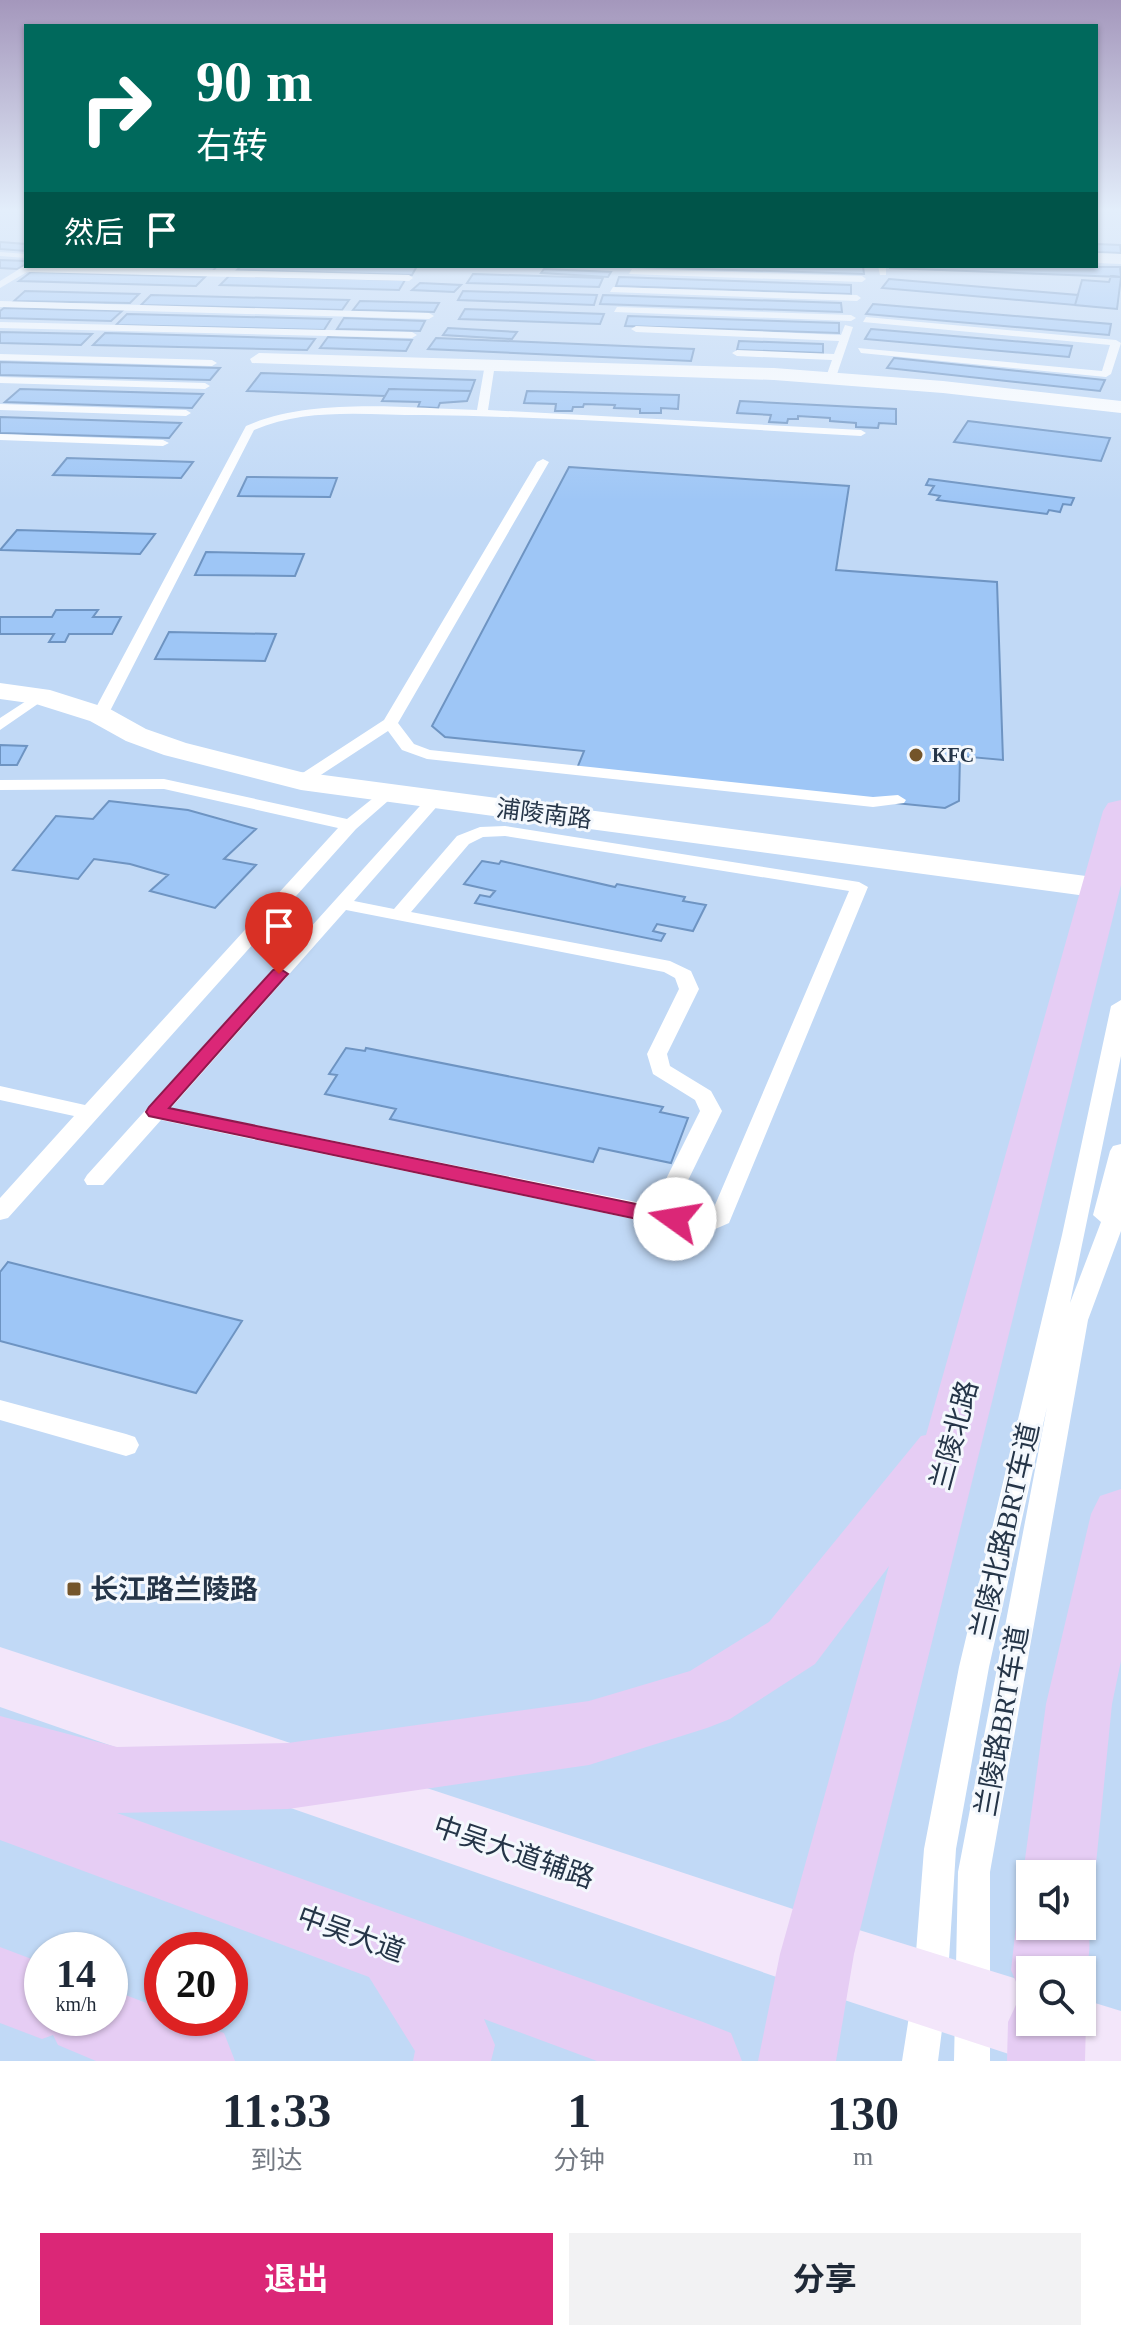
<!DOCTYPE html>
<html lang="zh">
<meta charset="utf-8">
<style>
body{margin:0;font-family:"Times New Roman","Noto Sans SC",serif;background:#f2f2f3;color:#1f2937;height:100vh;display:flex;flex-direction:column;font-size:30px;white-space:nowrap}
*{box-sizing:border-box;margin:0}
p{font-size:26px;color:#747a83}
.icon{flex:none;width:44px;height:44px;fill:none;stroke:currentColor;stroke-width:2;stroke-linecap:round;stroke-linejoin:round}
.map{position:relative;height:2061px;overflow:hidden}
.sheet{display:flex;flex-direction:column;background:#fff;flex:1}
.sheet>*{flex:none}
.top-card{position:absolute;left:24px;top:24px;width:1074px;height:244px;border-radius:0px;box-shadow:0 2px 6px #0004;background:#00695c;color:#fff;overflow:hidden}
.tools{position:absolute;left:1016px;top:1860px;display:grid;gap:16px}
.tools a{display:grid;place-items:center;width:80px;height:80px;border-radius:0px;background:#fff;box-shadow:0 2px 6px #0004;font-size:40px}
.speed{position:absolute;left:24px;top:1932px;display:flex;gap:16px;font-size:40px;font-weight:700;text-align:center}
.speed>*{display:grid;place-content:center;width:104px;height:104px;border-radius:50%;background:#fff;box-shadow:0 2px 6px #0004;line-height:1}
.speed small{font-size:20px;font-weight:400}
.speed .limit{border:12px solid #d22;background:#fff;color:#111}
.pin{position:absolute;display:grid;place-items:center;width:68px;height:68px;color:#fff;margin:-82px -34px;border-radius:50% 50% 50% 0;rotate:-45deg;box-shadow:0 0 8px #0007}
.pin .icon{rotate:45deg}
.me{position:absolute;width:88px;margin:-44px;rotate:283deg;stroke-linejoin:round;filter:drop-shadow(0 0 6px #0008)}
.turn{display:flex;align-items:center;gap:28px;height:168px;padding:0 40px;font-size:36px}
.turn .icon{width:104px;height:104px;stroke-width:2.5}
.turn b{display:block;font-size:56px;line-height:68px}
.then{display:flex;align-items:center;height:76px;padding:0 40px;background:#0003;gap:16px;font-size:30px}
.eta{display:flex;justify-content:space-evenly;align-items:center;height:136px;text-align:center}
.eta b{font-size:48px;font-weight:700;line-height:56px}
.cta{display:flex;gap:16px;margin-top:auto;padding:16px 40px}
.cta a{flex:1;height:92px;border-radius:0px;background:#db2777;color:#fff;font-size:32px;font-weight:700;line-height:92px;text-align:center}
.cta a+a{background:#f2f2f3;color:#1f2937}
.map>svg:first-child{display:block}
.building{fill:#9ec6f6;stroke:#6e94c2;stroke-width:2}
.lines{fill:none;stroke-linecap:round;stroke-linejoin:round}
.lane{fill:#fff;fill-rule:evenodd}
.street{fill:#fff;fill-rule:evenodd}
.secondary{fill:#f3e6fa;fill-rule:evenodd}
.primary{fill:#e6cdf4;fill-rule:evenodd}
.route{fill:#db2777;stroke:#8e194d;stroke-width:2}
.poi-dot{fill:#74552a;stroke:#f4f8fd;stroke-width:3}
.labels{text-anchor:middle;dominant-baseline:central;stroke-width:6;stroke-linejoin:round;paint-order:stroke}
.far-poi-label{font-size:20px;font-weight:bold;fill:#253548;stroke:#f4f8fd;text-anchor:start}
.street-label{font-size:24px;fill:#253548;stroke:#f4f8fd}
.near-street-label{font-size:28px;fill:#253548;stroke:#f4f8fd}
.near-poi-label{font-size:28px;font-weight:bold;fill:#253548;stroke:#f4f8fd;text-anchor:start}
</style>
<div class="map">
<svg width="1121" height="2061" viewBox="0 0 1121 2061">
<rect width="100%" height="100%" fill="#c1d9f6"/>
<path class="building" d="M0 242 26 244V251L0 249Z
M1096 244 1120 245 1121 253 1096 252Z
M0 260 26 261V264L17 269 0 268Z
M41 266H217L212 272Z
M241 266H417L412 275 237 270Z
M863 266 864 274 637 267V266Z
M889 266 1120 267 1121 277 890 268Z
M544 269 611 272 608 277 541 273Z
M31 272 205 277 196 286 19 281Z
M473 274 603 278 599 287 467 283Z
M229 276 405 280 399 290 220 285Z
M1111 276 1121 277 1117 309 1075 305 1082 280 1109 282Z
M619 277 851 285V294L616 286Z
M889 279 1078 295 1075 305 882 288Z
M420 283 461 285 454 292 412 290Z
M25 291 139 294 130 303 14 301Z
M463 291 597 295 594 305 458 300Z
M151 295 349 300 342 310 141 305Z
M603 295 841 303 842 312 600 304Z
M360 301 439 303 434 312 353 310Z
M873 304 1111 324 1109 335 866 314Z
M4 308 122 311 111 321 0 318V311Z
M465 309 604 314 600 324 459 319Z
M127 314 331 319 324 330 116 325Z
M628 316 839 323V333L625 326Z
M344 318 425 321 420 331 337 329Z
M448 328 517 332 512 339 443 335Z
M871 329 1072 346 1069 357 865 339Z
M0 332 92 334 81 345 0 343Z
M105 333 315 339 307 350 93 345Z
M328 337 412 340 406 351 320 348Z
M436 338 694 349 691 361 428 349Z
M739 341 823 344V353L737 350Z
M894 358 1105 380 1100 391 887 368Z
M0 362 220 368 210 380 0 375Z
M261 373 475 380 471 391 389 389 385 396 247 391Z
M20 389 203 394 192 408 5 402Z
M389 389 471 391 467 401 440 403 438 408 418 407 420 402 382 401Z
M527 391 679 395 678 409 661 408V413H640V409L614 408 615 405 584 404 583 407H573L572 411H555L556 404 524 403Z
M740 401 896 409V424L879 423 878 428 856 427V423L830 421V418L798 416V419H788L787 423 769 422 771 415 737 413Z
M0 417 181 423 169 438 0 433Z
M968 421 1110 438 1101 461 954 442Z
M67 458 193 462 181 478 53 475Z
M569 467 849 486 836 570 997 582 1003 760 960 756 959 801 945 808 576 771 584 751 445 737 432 726Z
M247 477 337 478 330 497 238 496Z
M929 479 1074 498 1071 505 1063 504 1060 512 1049 510 1047 514 937 500 940 496 929 494 934 486 926 485Z
M17 530 155 534 140 554 0 550Z
M206 552 304 554 295 576 195 575Z
M56 610H98L93 617H121L112 634H69L65 642H49L54 634H0V617H52Z
M169 632 276 634 265 661 155 659Z
M0 745 27 746 17 765H0Z
M109 801 188 810 256 829 224 859 256 865 215 908 150 891 168 875 130 864 94 859 78 879 13 870 56 816 93 819Z
M482 861 499 864 501 861 615 887 617 884 685 897 683 901 706 905 693 931 657 924 653 931 665 934 661 941 475 903 480 895 490 897 495 891 464 884Z
M346 1048 365 1051 366 1048 663 1107 660 1112 688 1118 671 1163 599 1148 593 1162 390 1119 396 1109 325 1094 337 1075 329 1074Z
M8 1262 242 1321 196 1393 0 1341V1272Z"/>
<g class="lines">
<path class="lane" d="M0 252 26 254V258L0 256Z
M26 265 409 275 413 278 409 281 27 272 0 288V281Z
M878 266H886V275H880Z
M632 269 862 276 866 279 862 282 629 274Z
M613 287 857 295 861 298 857 301 610 292Z
M0 301 429 313 434 316 429 319 0 307Z
M617 307 851 315 856 318 851 321 614 312Z
M866 317 1116 340 1121 343 1111 374 1106 377 861 353 858 348 1102 371 1110 345 863 322Z
M0 322 412 332 417 335 412 338 0 328Z
M845 325 853 327 836 377 831 380 826 377 832 360 737 356 732 353 737 350 834 354 839 341 636 332 631 329 636 326 841 335Z
M0 354 212 360 217 363 212 366 0 360Z
M490 361 495 364 488 410 861 430 866 433 861 436C715 428 569 417 423 415 367 415 307 407 254 430L108 715 105 718H95L92 715 246 426C311 397 406 408 477 410L485 364Z
M0 377 205 383 210 386 205 389 0 383Z
M0 404 186 410 191 413 186 416 0 410Z
M0 434 163 440 169 443 163 446 0 440Z
M543 459 549 462 398 723 414 744 430 750 873 797 898 795 906 800 904 803 873 807 427 759 402 750 388 731 307 784H295V778L384 720 537 462Z
M40 692 47 696 45 699 0 730V718Z
M164 779 347 819 382 791 388 789 396 794 356 829 8 1218 0 1220V1198L74 1116 0 1100V1086L85 1105 338 828 164 789 0 790V780Z
M434 795 440 797 442 800 440 803 354 901 394 909 457 836 480 827 505 826 859 882 868 887 729 1223 704 1234 161 1120 103 1185H87L84 1180 87 1175 428 797ZM505 836 849 891 712 1212 702 1217 673 1211 722 1111 711 1091 670 1066 667 1054 699 989 691 971 670 961 411 912 469 844 483 837ZM346 910 664 972 675 978 679 989 647 1054 653 1074 695 1100 700 1111 655 1201 646 1204 171 1108Z
M1121 1000V1056L1070 1303 1101 1222 1093 1215 1110 1151 1113 1146 1121 1144V1231L1088 1320 990 1872V2061H954L958 1872 1047 1407 989 1667 956 1849 947 1991 938 2061H902L913 1991 924 1849 959 1667 1062 1235 1111 1006Z
M0 1400 126 1434 135 1437 139 1445 135 1453 126 1456 0 1420Z"/>
<path class="street" d="M1096 253 1121 254V264L1096 263Z
M259 353 774 368 943 381 1121 401V413L943 393 774 380 252 363 250 359Z
M0 683 50 690 110 709 146 729 186 743 301 772 1101 878 1113 881 1118 888 1113 895 1101 898 301 790 164 755 126 741 90 721 36 704 0 699Z"/>
<path class="secondary" d="M0 1647 817 1917 1030 1983V2022H1082V1999L1121 2011V2061H1030L817 1991 0 1707Z"/>
<path class="primary" d="M1121 800V885L854 1954 836 2061H758L780 1954 889 1566 815 1664 730 1719 707 1728 589 1765 288 1809 117 1813 703 2022 731 2033 742 2061H597L484 2019 495 2045 491 2061H413L415 2051 369 1977 0 1840V1716L117 1747 288 1743 589 1701 690 1671 769 1622 921 1436 926 1435 1103 811 1108 803Z
M1121 1489V1661L1112 1704 1095 1874 1082 1901V1874H1030V1891L1023 1874 1046 1704 1091 1514 1100 1496Z
M1030 1899V1926H1082V1907C1092 1930 1092 1957 1082 1981V1970H1030V2022H1082V2013L1086 2022 1085 2061H1007L1008 2022 1021 1994 1011 1970 1016 1926Z
M0 1947 42 1963V2018H110V1989L162 2009V2018H186L224 2033 235 2061H96L58 2045 53 2035 42 2039 0 2023Z"/>
</g>
<linearGradient id="sky" x2="0" y2="1"><stop stop-color="#a497bc"/><stop offset="0.42" stop-color="#e3eefb"/><stop offset="1" stop-color="#e3eefb" stop-opacity="0"/></linearGradient>
<rect width="1121" height="501" fill="url(#sky)"/>
<path class="route" d="M279 968 288 974 285 977 169 1108 675 1212 682 1214 685 1219 682 1224 675 1227 149 1116 146 1112 149 1107 273 970Z"/>
<g class="poi-dot">
<circle cx="916" cy="755" r="8"/>
<rect x="66" y="1581" width="16" height="16" rx="4"/>
</g>
<g class="labels">
<g class="far-poi-label">
<text x="932" y="755">KFC</text>
</g>
<g class="street-label">
<text transform="translate(544 814) rotate(7)">浦陵南路</text>
</g>
<g class="near-street-label">
<text transform="translate(954 1435) rotate(-75)">兰陵北路</text>
<text transform="translate(1005 1531) rotate(-77)">兰陵北路BRT车道</text>
<text transform="translate(1002 1721) rotate(-80)">兰陵路BRT车道</text>
<text transform="translate(514 1852) rotate(19)">中吴大道辅路</text>
<text transform="translate(351 1934) rotate(20)">中吴大道</text>
</g>
<g class="near-poi-label">
<text x="90" y="1589">长江路兰陵路</text>
</g>
</g>
</svg>
<div class="tools">
<a><svg class="icon" aria-label="sound" viewBox="0 0 24 24"><path d="M4 9h4l5-4v14l-5-4H4zM17 9q2 3 0 6"/></svg></a>
<a><svg class="icon" aria-label="search" viewBox="0 0 24 24"><circle cx="10" cy="10" r="6"/><path d="M15 15l6 6"/></svg></a>
</div>
<div class="speed"><div>14<small>km/h</small></div><div class="limit">20</div></div>
<div class="pin" style="left:279px;top:974px;background:#d93025"><svg class="icon" aria-label="arrive" viewBox="0 0 24 24"><path d="M6 21V4h12l-3 4 3 4H6"/></svg></div>
<svg class="me" style="left:675px;top:1219px" viewBox="-20 -20 40 40"><circle r="19" fill="#fff"/><path d="M0-13L10 11 0 6-10 11z" fill="#db2777"/></svg>
<div class="top-card">
<div class="turn"><svg class="icon" aria-label="right" viewBox="0 0 24 24"><path d="M7 20v-9h11M14 6l5 5-5 5"/></svg><div><b>90 m</b>右转</div></div>
<div class="then">然后<svg class="icon" aria-label="arrive" viewBox="0 0 24 24"><path d="M6 21V4h12l-3 4 3 4H6"/></svg></div>
</div>
</div>
<section class="sheet">
<div class="eta">
<div><b>11:33</b><p>到达</p></div>
<div><b>1</b><p>分钟</p></div>
<div><b>130</b><p>m</p></div>
</div>
<div class="cta"><a>退出</a><a>分享</a></div>
</section>
